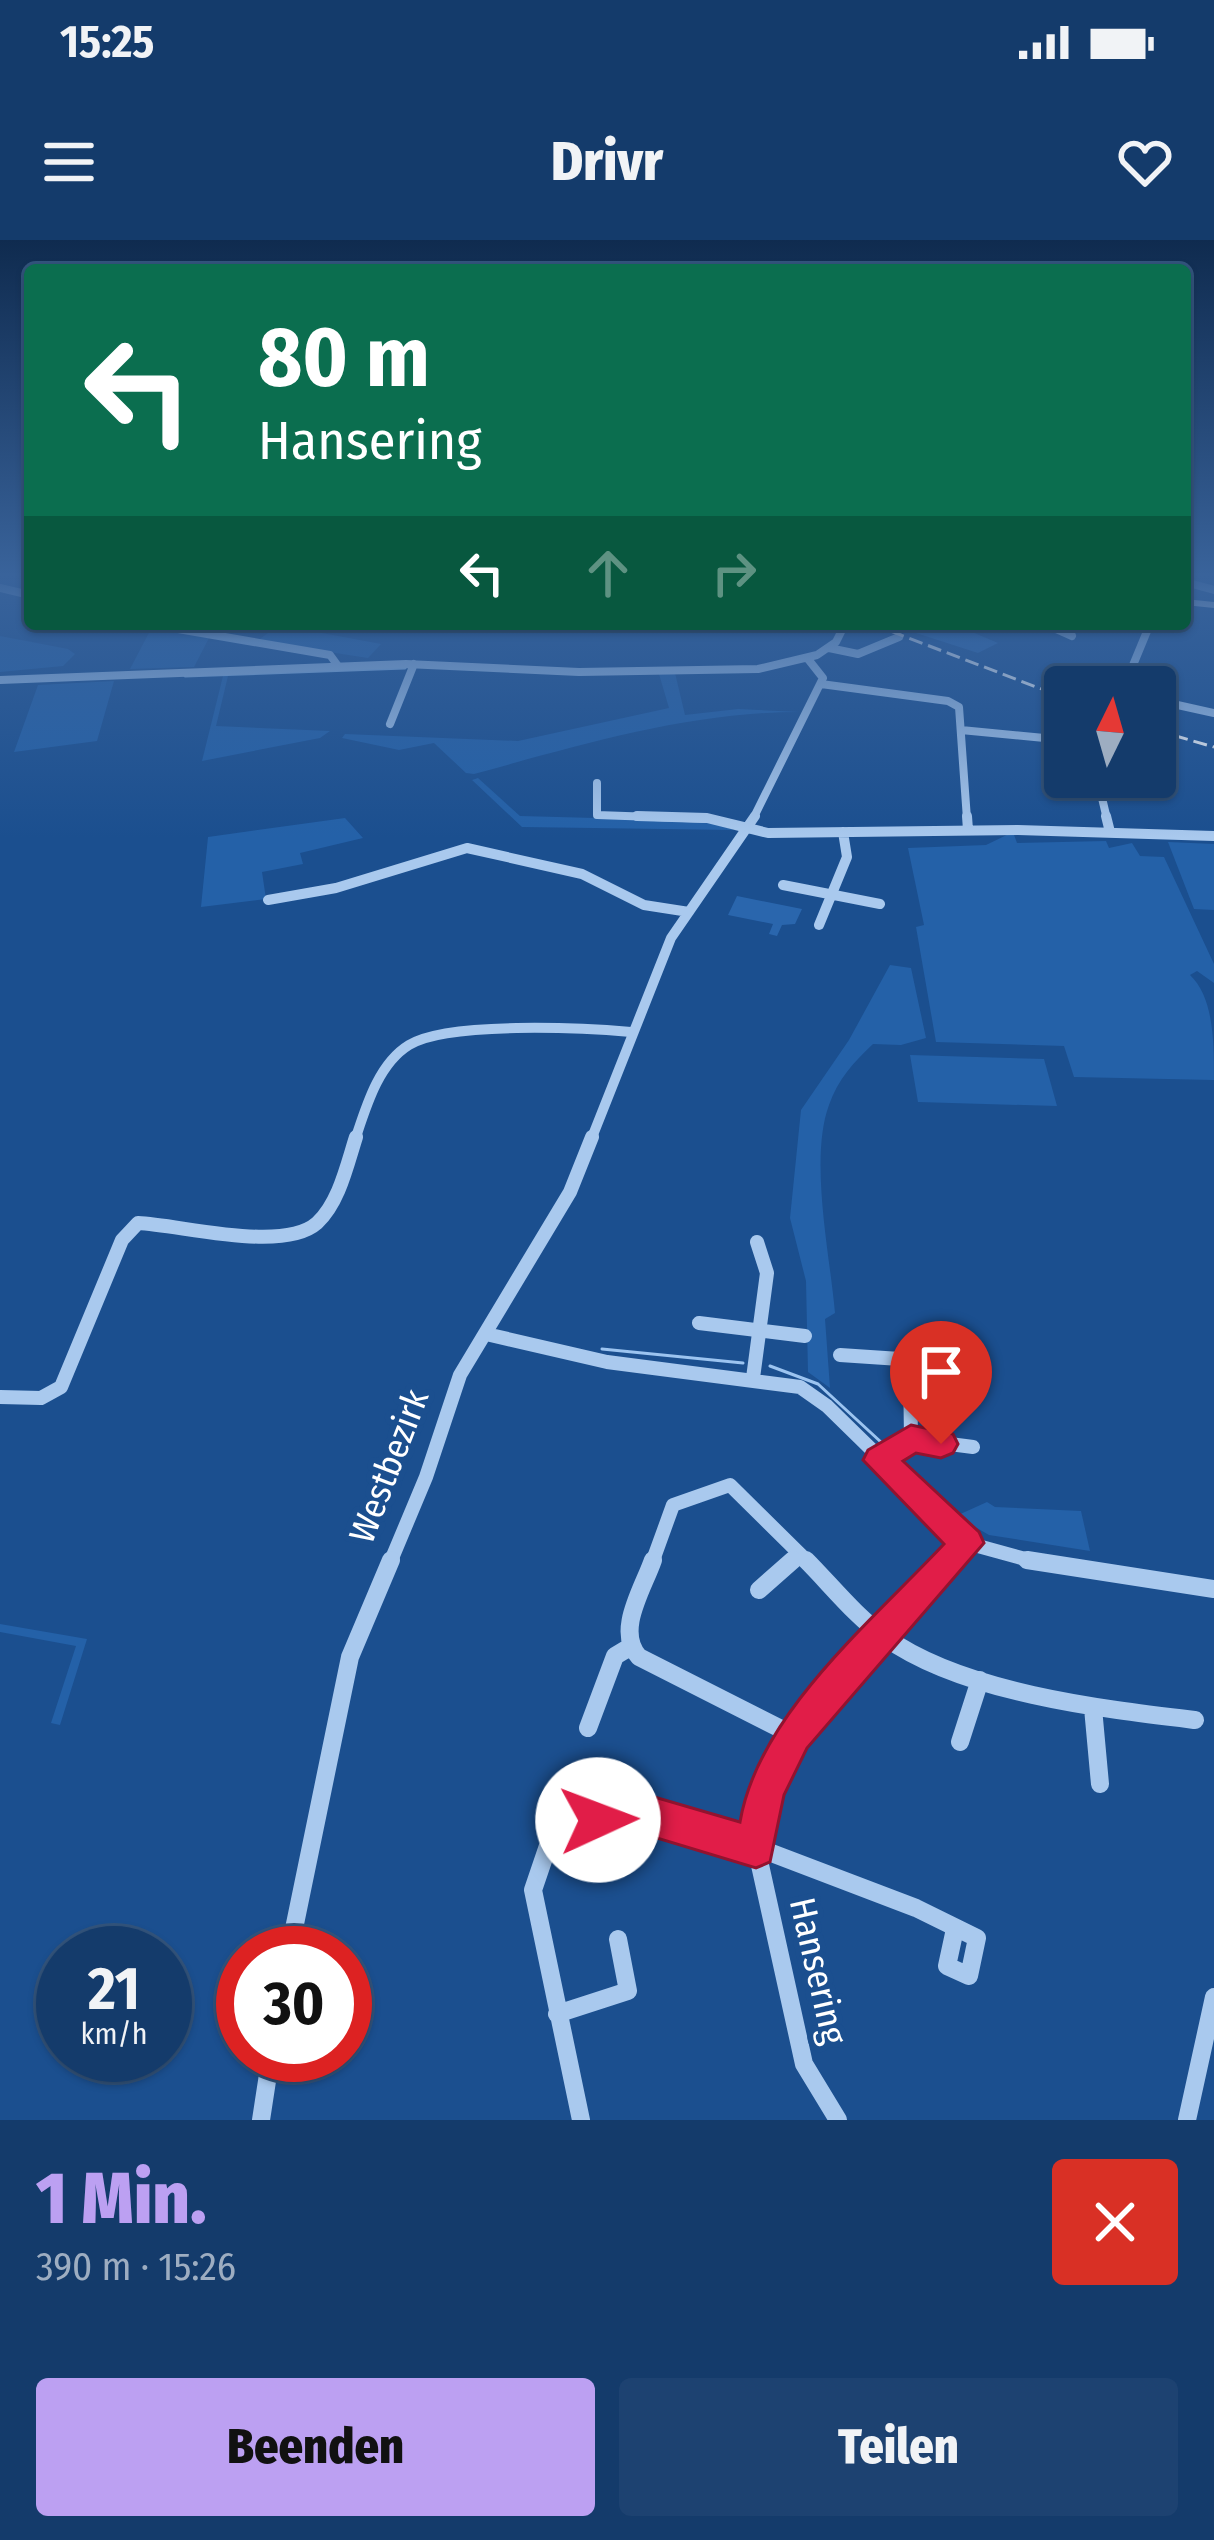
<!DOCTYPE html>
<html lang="de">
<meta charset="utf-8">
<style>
body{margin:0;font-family:"Fira Sans Condensed",sans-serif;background:#1d4271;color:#f1f3f6;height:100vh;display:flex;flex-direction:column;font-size:45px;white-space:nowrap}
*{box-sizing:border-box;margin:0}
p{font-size:39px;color:#9dadc1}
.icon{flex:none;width:66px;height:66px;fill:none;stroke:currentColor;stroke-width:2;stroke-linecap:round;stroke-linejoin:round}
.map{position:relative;height:1880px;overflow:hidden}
.details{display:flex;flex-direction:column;background:#143b6b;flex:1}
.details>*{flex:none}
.banner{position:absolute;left:24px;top:24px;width:1167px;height:366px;border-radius:12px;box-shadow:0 3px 9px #0004,0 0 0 3px #33557e;background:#0b6e4f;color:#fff;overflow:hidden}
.needle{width:78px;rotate:5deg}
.buttons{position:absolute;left:1044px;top:426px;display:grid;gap:24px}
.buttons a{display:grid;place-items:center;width:132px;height:132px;border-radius:12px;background:#143b6b;box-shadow:0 3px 9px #0004,0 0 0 3px #33557e;font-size:60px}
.speed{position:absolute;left:36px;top:1686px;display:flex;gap:24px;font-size:60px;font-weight:700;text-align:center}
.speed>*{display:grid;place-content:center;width:156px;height:156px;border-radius:50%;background:#143b6b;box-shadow:0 3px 9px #0004,0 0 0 3px #33557e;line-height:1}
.speed small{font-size:30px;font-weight:400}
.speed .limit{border:18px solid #d22;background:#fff;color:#111}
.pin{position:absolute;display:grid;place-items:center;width:102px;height:102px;color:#fff;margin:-123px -51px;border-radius:50% 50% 50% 0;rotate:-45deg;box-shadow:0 0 12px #0007}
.pin .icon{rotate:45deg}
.me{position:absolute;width:132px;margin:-66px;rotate:88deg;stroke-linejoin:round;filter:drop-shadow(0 0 9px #0008)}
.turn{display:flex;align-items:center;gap:42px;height:252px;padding:0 36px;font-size:54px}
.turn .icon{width:156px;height:156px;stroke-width:2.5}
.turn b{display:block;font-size:84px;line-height:102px}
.lanes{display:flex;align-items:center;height:114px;padding:0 36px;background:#0003;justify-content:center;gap:60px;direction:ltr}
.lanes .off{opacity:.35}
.round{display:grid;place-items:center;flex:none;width:126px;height:126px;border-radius:12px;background:#1d4271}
.summary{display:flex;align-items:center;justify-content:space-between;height:204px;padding:0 36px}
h1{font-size:72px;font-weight:800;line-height:90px;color:#bca0f2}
.primary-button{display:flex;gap:24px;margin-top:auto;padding:24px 36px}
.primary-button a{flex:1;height:138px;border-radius:12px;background:#bca0f2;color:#111;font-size:48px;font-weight:800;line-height:138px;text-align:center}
.primary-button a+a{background:#1d4271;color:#f1f3f6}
.status{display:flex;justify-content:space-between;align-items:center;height:84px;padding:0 60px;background:#143b6b;direction:ltr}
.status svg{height:33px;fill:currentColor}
header{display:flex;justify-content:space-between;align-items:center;height:156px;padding:0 36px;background:#143b6b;font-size:54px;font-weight:800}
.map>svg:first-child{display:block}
.green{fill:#2461a8}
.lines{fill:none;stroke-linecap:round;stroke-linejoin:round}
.stream{stroke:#9cc4f0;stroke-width:3}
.building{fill:#2a66ad}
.minor-far3{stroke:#a9c9ee;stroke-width:8}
.minor-far2{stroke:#a9c9ee;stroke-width:10}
.minor-far1{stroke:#a9c9ee;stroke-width:14}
.minor{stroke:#a9c9ee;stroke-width:18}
.major{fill:#f0f6ff;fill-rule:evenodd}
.rail{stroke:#fff;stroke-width:3;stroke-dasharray:14 6;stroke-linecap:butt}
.route{fill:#e11d48;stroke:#92132f;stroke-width:3}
.labels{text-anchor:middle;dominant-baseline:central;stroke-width:12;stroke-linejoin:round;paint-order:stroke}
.near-street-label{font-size:36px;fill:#fff;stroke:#1b4f8f}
</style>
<div class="status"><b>15:25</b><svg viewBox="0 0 49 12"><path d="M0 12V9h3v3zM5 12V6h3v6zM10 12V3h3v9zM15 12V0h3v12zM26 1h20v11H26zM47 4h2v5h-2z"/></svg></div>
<header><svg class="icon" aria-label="menu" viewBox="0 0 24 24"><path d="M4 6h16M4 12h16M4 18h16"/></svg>Drivr<svg class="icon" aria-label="heart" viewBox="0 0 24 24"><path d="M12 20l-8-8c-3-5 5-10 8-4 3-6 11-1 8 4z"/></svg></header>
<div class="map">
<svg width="1214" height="1880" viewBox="0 0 1214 1880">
<rect width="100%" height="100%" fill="#1b4f8f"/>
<path class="green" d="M279 385 381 404 368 418 257 401Z
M152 387 209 398 194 427 130 429Z
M0 396 68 409 75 414 63 426 0 432Z
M675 433 685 475 738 469 800 472C689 472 581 505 474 534L466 533 434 503 399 510 342 498 345 494 518 501 669 468 659 434Z
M223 436H228L216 486 330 491 320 498 202 521Z
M114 441 97 501 14 512 38 445Z
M478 538 520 576 708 581 734 590 522 587 472 540Z
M345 578 363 598 300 613 303 624 262 632 266 659 201 667 208 597Z
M1013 592 1017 603 1106 601 1109 608 1132 603 1140 616 1164 617 1214 724V743L1197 731 1190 735C1214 758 1214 802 1214 840L1074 837 1064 806 936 802 916 687 924 685 908 608 986 605Z
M1168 602 1214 604V670L1194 669Z
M890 725 911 728 926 798 901 805 873 804C854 822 838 839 829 865 809 919 830 1015 835 1073L825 1079 830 1148 808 1132 806 1041 790 978 801 870 849 800Z
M910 815 1044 819 1057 866 918 862Z
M987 1262 995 1267 1081 1271 1090 1311 989 1295 956 1276Z
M0 1384 87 1399 60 1485 51 1483 76 1406 0 1392Z"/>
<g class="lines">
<path class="stream" d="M185 436 405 428
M602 1109 743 1123
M770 1126 818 1144 882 1203
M900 1221 956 1279 976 1290"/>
</g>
<path class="building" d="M907 384H953L998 403 978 413 916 393 921 390Z
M737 656 802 669 795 684 782 685 777 696 769 694 773 684 728 675Z"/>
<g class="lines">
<path class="minor-far3" d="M1185 342 1214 350
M0 348 30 355
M149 384 330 415 338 426
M1045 384 1072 396
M829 408 858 414 899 397
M0 440 406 424 579 432 758 429 817 415 836 402 845 384
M821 444 948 461 959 467 967 579
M1124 447 1150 384
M1155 460 1214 473
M390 484 414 424
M961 490 1065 500
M1097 537 1107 579
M597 543V575L711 579
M753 579 823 438 808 419"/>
<path class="minor-far2" d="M637 576 707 578 768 593 1018 590 1214 596
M967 576 968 590
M1106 576 1110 592
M783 645 880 664
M268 660 336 648 467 608 582 634 644 665 689 672
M819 685 847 617 843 592
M355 900C366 867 378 824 409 805 447 781 584 788 631 792
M591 900 671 698 755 576"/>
<path class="minor-far1" d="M699 1083 805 1096
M486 1094 607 1122 800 1147 827 1166 967 1303 1040 1323
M840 1115 900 1119 910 1126 911 1199 879 1220
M753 1138 767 1033 757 1002
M0 1157 41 1158 61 1147 122 1000 138 983C182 985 283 1013 317 983 339 963 347 925 356 897
M911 1199 973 1207
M390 1323 426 1237 460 1135 570 952 592 897
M652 1323 673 1265 730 1245 809 1323
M790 1323 800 1314
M949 1323 967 1303"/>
<path class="minor" d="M653 1320C643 1349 615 1391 639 1417L793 1495
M806 1320C831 1345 856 1377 885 1397 963 1453 1102 1469 1195 1480
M1027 1320 1214 1349
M759 1350 793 1320
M1093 1468 1100 1544
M588 1488 615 1416 630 1407
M960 1502 980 1440
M289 1713 350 1417 391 1320
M557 1774 628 1751 618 1699
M261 1880 271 1815
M581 1880 533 1650 550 1600 561 1588 634 1571 756 1607 916 1668 977 1698 969 1736 947 1726 955 1689
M838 1880 804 1824 756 1607 765 1552 793 1495 952 1320
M1187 1880 1214 1757"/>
<path class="major" d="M1185 359 1214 362V368L1185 365Z"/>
<path class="rail" d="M872 384 1065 458
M1155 490 1214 507"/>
</g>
<linearGradient id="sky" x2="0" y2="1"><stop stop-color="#0f2b4f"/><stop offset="0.56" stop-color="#39639b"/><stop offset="1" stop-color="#39639b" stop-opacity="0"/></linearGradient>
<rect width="1214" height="598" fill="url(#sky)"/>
<path class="route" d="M911 1185 953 1194 958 1204 953 1213 941 1218 916 1213 903 1221 979 1292 984 1303 807 1508 784 1555 770 1622 756 1628 634 1591 598 1600 583 1594 578 1580 583 1566 634 1551 740 1582C758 1475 871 1382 944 1304L863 1220 868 1210Z"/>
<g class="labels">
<g class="near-street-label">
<text transform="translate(389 1226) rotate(-69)">Westbezirk</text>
<text transform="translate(818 1731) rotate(77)">Hansering</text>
</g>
</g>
</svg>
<div class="buttons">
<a><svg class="needle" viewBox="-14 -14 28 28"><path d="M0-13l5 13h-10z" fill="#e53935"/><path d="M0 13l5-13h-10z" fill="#9dadc1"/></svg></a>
</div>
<div class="speed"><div>21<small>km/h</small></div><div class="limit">30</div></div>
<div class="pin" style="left:941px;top:1204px;background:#d93025"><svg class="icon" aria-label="arrive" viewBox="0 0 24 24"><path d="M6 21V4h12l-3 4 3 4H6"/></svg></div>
<svg class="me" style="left:598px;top:1580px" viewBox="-20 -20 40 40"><circle r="19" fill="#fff"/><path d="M0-13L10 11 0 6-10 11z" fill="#e11d48"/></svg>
<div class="banner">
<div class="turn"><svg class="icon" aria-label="left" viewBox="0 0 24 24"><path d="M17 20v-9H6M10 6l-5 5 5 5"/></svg><div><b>80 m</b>Hansering</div></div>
<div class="lanes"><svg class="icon" aria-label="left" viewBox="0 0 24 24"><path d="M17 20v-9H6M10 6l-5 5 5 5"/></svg><svg class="icon off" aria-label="ahead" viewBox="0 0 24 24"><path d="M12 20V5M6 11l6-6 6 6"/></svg><svg class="icon off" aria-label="right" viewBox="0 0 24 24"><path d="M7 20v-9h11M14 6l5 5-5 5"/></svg></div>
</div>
</div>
<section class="details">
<div class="summary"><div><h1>1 Min.</h1><p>390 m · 15:26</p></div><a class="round" style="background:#d93025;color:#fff"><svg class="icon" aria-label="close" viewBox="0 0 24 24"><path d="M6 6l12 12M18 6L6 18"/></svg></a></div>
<div class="primary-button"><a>Beenden</a><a>Teilen</a></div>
</section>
